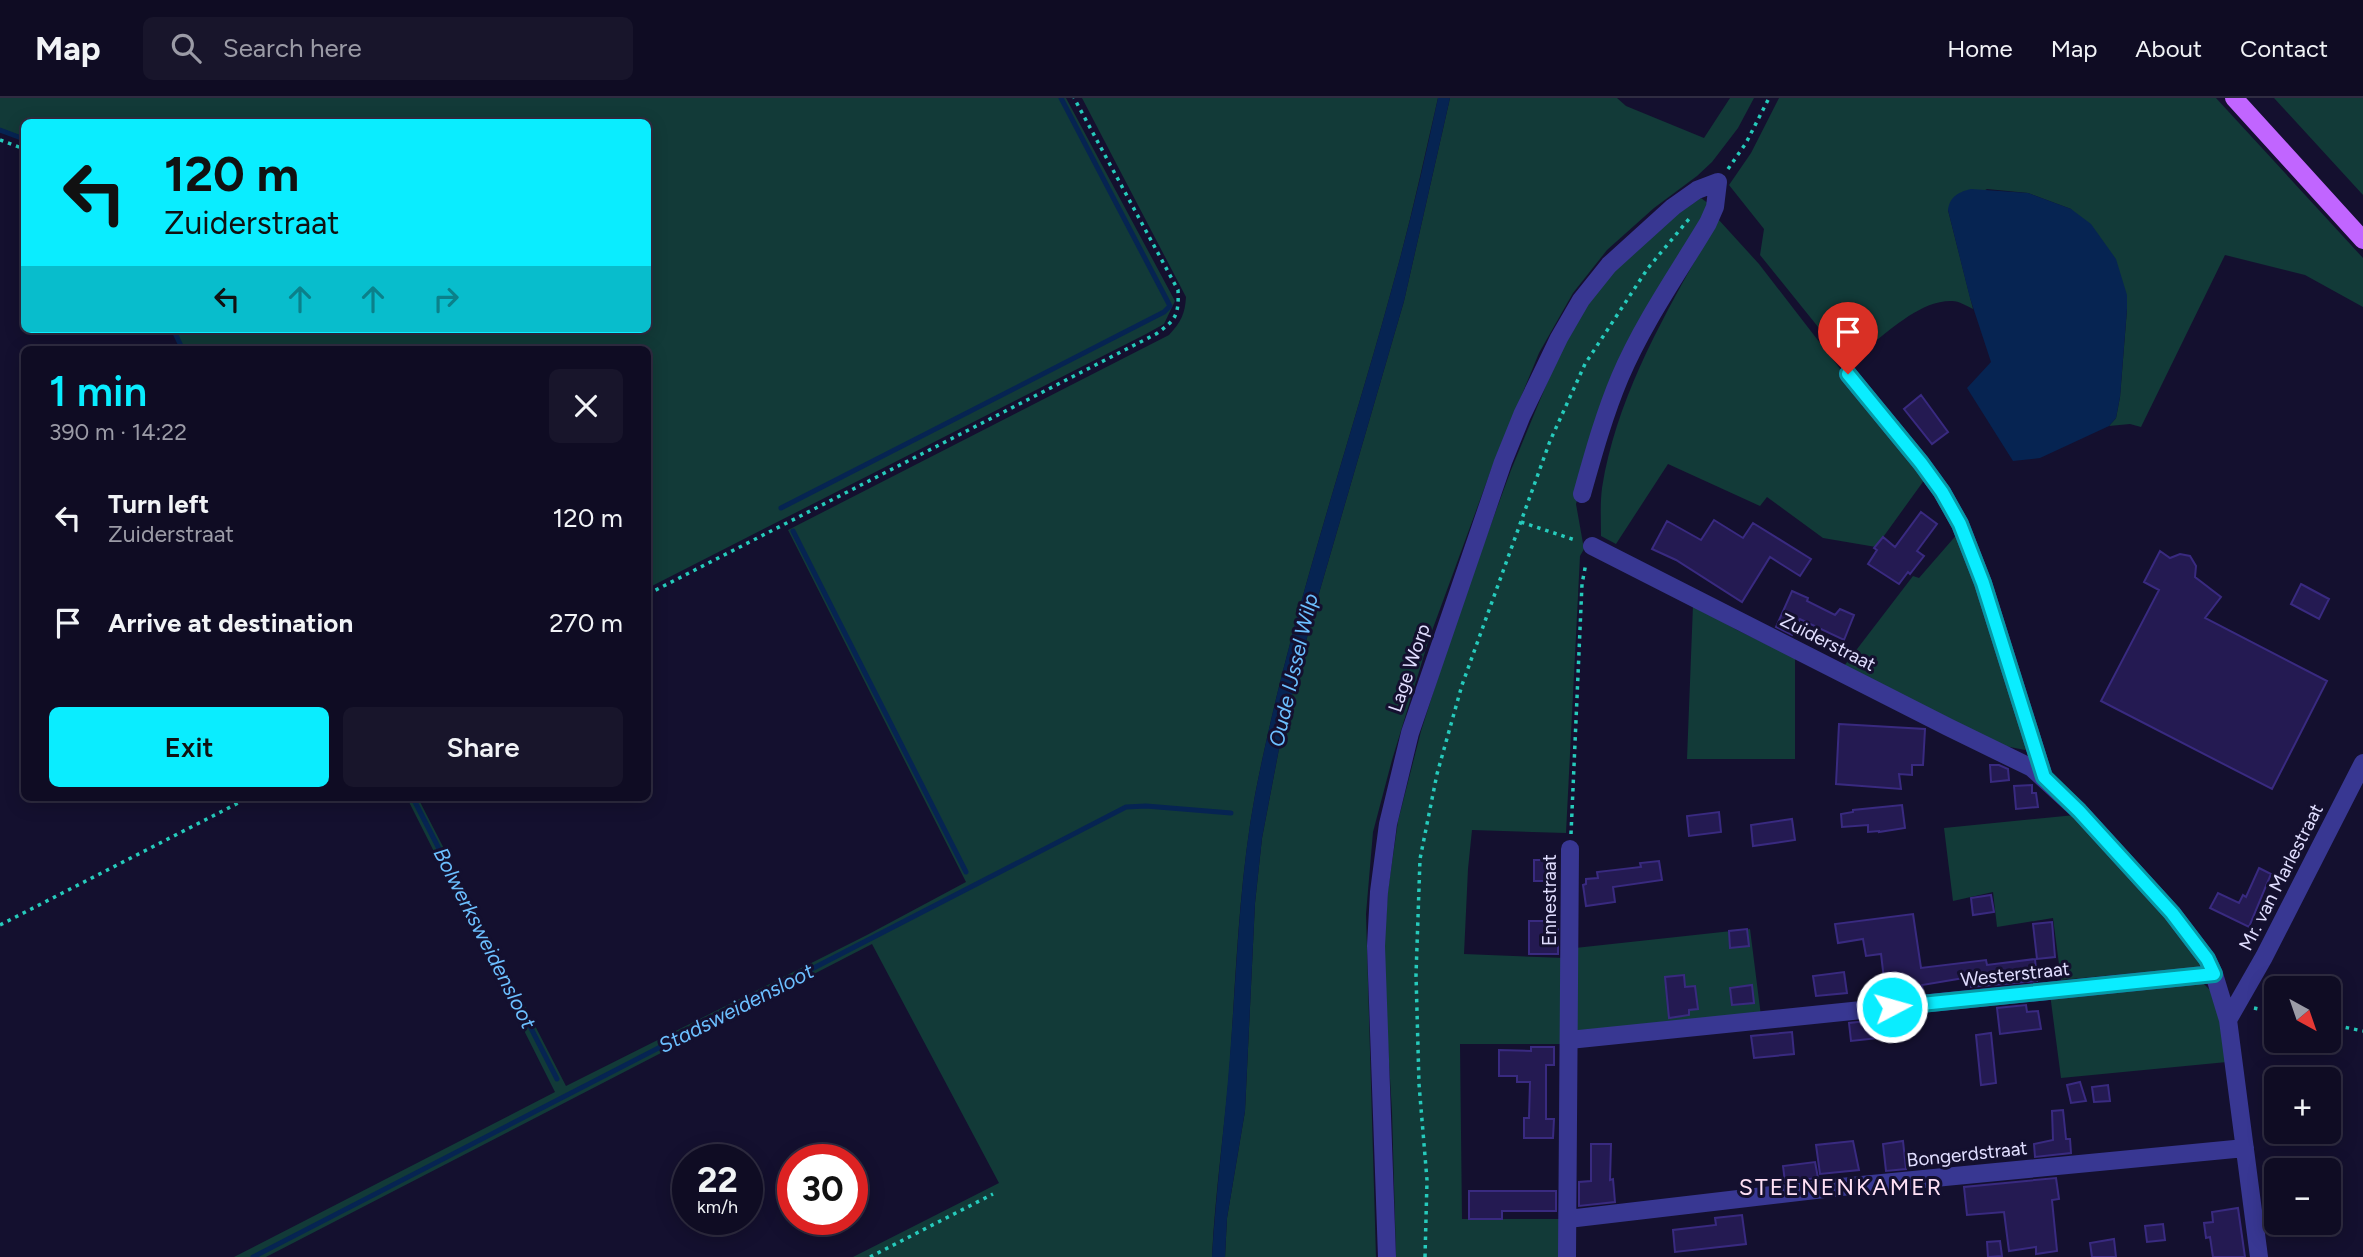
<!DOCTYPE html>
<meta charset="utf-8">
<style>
body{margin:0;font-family:Figtree,sans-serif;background:#18152b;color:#f1f3f6;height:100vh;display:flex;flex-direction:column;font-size:26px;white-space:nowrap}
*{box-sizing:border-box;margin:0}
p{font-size:23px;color:#9b9ba6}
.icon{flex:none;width:38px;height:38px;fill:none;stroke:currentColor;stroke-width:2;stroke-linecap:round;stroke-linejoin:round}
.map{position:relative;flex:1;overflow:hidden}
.drawer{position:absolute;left:21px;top:248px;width:630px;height:455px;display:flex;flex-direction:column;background:#0f0c23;border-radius:10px;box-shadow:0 4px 18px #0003,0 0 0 2px #2f2c41}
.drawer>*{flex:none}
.hud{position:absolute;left:21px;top:21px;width:630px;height:214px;border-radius:10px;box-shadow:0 4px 18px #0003,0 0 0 2px #2f2c41;background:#0aedff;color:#111;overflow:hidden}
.needle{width:46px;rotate:140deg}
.buttons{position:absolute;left:2264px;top:878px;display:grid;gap:14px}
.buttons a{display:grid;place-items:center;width:77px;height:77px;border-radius:10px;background:#0f0c23;box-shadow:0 4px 18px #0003,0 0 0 2px #2f2c41;font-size:35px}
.speed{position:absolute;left:672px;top:1046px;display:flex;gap:14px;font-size:35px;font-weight:700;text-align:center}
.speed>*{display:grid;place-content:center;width:91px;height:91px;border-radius:50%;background:#0f0c23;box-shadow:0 4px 18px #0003,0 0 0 2px #2f2c41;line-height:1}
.speed small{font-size:18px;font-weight:400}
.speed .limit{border:10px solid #d22;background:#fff;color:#111}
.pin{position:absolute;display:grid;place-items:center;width:60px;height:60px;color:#fff;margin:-72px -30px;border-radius:50% 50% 50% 0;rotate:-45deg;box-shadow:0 0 7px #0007}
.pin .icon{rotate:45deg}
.me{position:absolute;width:77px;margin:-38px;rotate:84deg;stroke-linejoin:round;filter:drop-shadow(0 0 5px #0008)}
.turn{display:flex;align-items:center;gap:24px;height:147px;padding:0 28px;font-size:32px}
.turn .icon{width:91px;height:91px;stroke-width:2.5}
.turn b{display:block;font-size:49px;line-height:60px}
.lanes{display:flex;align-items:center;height:66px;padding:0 28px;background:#0003;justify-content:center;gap:35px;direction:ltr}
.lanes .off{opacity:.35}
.round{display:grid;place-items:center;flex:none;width:74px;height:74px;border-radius:10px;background:#18152b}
.head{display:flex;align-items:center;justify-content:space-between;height:119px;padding:0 28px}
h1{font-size:42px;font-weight:600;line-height:52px;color:#0aedff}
.cta{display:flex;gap:14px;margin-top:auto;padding:14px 28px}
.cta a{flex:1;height:80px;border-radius:10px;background:#0aedff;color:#111;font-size:28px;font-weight:600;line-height:80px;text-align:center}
.cta a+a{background:#18152b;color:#f1f3f6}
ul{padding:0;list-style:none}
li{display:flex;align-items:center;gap:21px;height:105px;padding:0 28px}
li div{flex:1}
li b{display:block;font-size:26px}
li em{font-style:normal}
header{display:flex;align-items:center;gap:42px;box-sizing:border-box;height:98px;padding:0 35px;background:#0f0c23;border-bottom:2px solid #2f2c41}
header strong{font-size:33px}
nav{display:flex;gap:38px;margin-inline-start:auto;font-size:24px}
.search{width:490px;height:63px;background:#18152b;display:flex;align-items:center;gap:18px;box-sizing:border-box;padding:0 24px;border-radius:10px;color:#9b9ba6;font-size:26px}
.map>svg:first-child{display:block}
.green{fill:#123a38}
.water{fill:#062452}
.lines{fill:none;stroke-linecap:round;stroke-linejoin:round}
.stream{stroke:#062452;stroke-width:5}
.building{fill:#241a52;stroke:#392a80;stroke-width:2}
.path{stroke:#26cbbc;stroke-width:3.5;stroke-dasharray:3.5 5;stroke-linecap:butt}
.minor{stroke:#383792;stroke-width:18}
.major{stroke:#c165ff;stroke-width:18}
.route-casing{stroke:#069aa6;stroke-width:18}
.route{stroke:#0aedff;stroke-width:12}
.labels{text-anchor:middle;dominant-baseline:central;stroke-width:6;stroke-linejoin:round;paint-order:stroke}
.street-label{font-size:19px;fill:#e1deff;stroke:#14102f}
.water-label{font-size:21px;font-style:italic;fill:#6cbfff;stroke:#14102f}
.quarter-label{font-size:23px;letter-spacing:2px;fill:#ffe0f5;stroke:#14102f}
</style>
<header>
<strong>Map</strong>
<div class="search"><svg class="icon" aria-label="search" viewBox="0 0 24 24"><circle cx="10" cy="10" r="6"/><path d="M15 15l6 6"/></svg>Search here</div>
<nav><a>Home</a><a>Map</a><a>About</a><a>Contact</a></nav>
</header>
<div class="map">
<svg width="2363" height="1159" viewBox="0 0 2363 1159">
<rect width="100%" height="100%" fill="#14102f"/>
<path class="green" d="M0 0H1066L1175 203 1164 226 1146 236 648 490V252H185L174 231H648V24H24V39L0 30Z
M1082 0H1438C1425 56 1413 113 1398 168 1351 344 1290 517 1255 697 1239 784 1236 875 1230 963 1225 1029 1215 1094 1212 1159H853L999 1085 872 846 266 1159H234L555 994 407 700H418L566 988 867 837 966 784 788 432 1169 237C1181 224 1185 216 1186 199Z
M1450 0H1617L1626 8 1704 40 1730 0H1754L1738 30 1712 64 1697 78 1654 110 1607 152 1573 195 1539 255 1491 372 1429 541 1392 662 1373 734 1366 816 1376 1159H1225L1227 1120 1245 1013 1255 805 1262 740 1282 635 1315 509 1404 203Z
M1779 0H2216L2363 160V209L2305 177 2225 157 2141 329 2130 326 2109 328 2116 320 2120 299 2127 211 2071 111 2028 95 1987 91 1948 112 1973 211C1967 208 1959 203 1952 203 1923 202 1894 229 1873 245L1863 220 1831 245 1760 157 1764 131 1729 87 1751 55Z
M2274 0H2363V97Z
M1701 100 1709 106 1596 330 1576 406 1584 451 1580 458 1566 735 1472 732 1468 771 1464 856 1565 860V946H1460L1462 1121H1560V1159H1396L1392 1014 1383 863 1388 792 1398 723 1421 633 1460 510 1511 372 1564 244 1606 176 1642 140Z
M1718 121 1759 166 1925 381 1876 449 1823 440 1767 399 1760 408 1668 366 1616 446 1601 438C1601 422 1600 406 1602 390 1618 291 1671 207 1718 121Z
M1959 434 2030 653 1990 645 1841 572 1913 478 1919 480Z
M1693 507 1737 532 1795 560V661H1687Z
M2075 717 2147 792 2202 869 2061 882 2053 820 1997 829 1993 794 1953 803 1944 730Z
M1750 831 1761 918 1582 936 1577 932 1575 850Z
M2198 880 2213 895 2221 917 2227 964 2061 980 2050 896Z"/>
<path class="water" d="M1438 0H1450L1404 203 1315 509 1282 635 1262 740 1255 805 1245 1013 1227 1120 1225 1159H1212C1216 1092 1225 1025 1230 957 1237 871 1239 782 1255 697 1290 517 1351 344 1398 168 1413 113 1426 56 1438 0Z
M1971 91 2028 95 2071 111 2091 126 2116 161 2127 197V211L2120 299 2116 320 2109 328 2040 360 2013 363 1967 290 1991 264 1970 200 1948 112C1950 98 1959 94 1971 91Z"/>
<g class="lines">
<path class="stream" d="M0 32 24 41
M173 231 183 252
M781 410 1164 214 1170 208 1061 0
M793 433 966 774
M413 700 557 981
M253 1159 1126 709 1146 708 1231 715"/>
</g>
<path class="building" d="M1921 297 1948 334 1932 346 1904 311Z
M1921 414 1937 426 1917 453 1924 458 1910 476 1908 474 1899 486 1868 466 1877 452 1874 450 1883 439 1895 449Z
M1714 422 1743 440 1753 425 1811 461 1800 478 1770 459 1742 504 1676 462 1652 451 1667 423 1701 442Z
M2160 453 2170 460 2180 456 2190 458 2196 468 2195 479 2221 499 2205 520 2327 583 2272 691 2101 603 2159 492 2144 484Z
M2301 486 2329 501 2319 521 2291 506Z
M1792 493 1808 500 1807 503 1835 517 1840 511 1854 517 1844 542 1800 521 1792 537 1776 529Z
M1839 626 1925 631 1923 667H1912V677L1899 676 1901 691 1836 686Z
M1990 667H1999L2008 671 2009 682 1991 684Z
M2032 687V695H2036L2038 709 2016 711 2014 688Z
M1902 707 1905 730 1879 734V733L1868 734V727L1842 729 1841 716 1853 714V712Z
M1719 714 1721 734 1689 738 1687 718Z
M1792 721 1795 742 1753 748 1751 727Z
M1534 762H1556V783H1534Z
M1659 763 1662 782 1613 789 1615 804 1586 808 1583 787 1586 786V781L1598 780 1597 774 1641 769 1640 765Z
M2259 770 2271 776 2249 829 2210 810 2218 795 2239 805 2243 797 2246 799Z
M1991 797 1994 814 1973 817 1971 800Z
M1913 816 1921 870 1986 862 1987 867 2035 861 2037 883 1971 889 1970 879 1922 887 1923 894 1886 898 1881 856 1866 858 1863 841 1838 845 1835 826Z
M1529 823H1547V831H1558V856H1529Z
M2052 824 2055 859 2037 861 2033 826Z
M1747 831 1749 848 1730 850 1729 833Z
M1844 874 1847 895 1816 898 1813 878Z
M1684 877 1685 889 1695 888 1698 911 1689 912V917L1669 920 1665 879Z
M1752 887 1754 905 1732 907 1730 890Z
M2026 907 2027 914 2038 913 2041 931 2000 936 1997 910Z
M1885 921 1887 939 1851 943 1849 925Z
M1792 934 1794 956 1754 960 1751 938Z
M1991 935 1996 985 1981 987 1976 937Z
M1531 949H1554V967H1546V1021H1554L1553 1040H1524V1020H1529L1530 984H1517V978H1499V952L1531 953Z
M2080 984 2086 1003 2071 1005 2067 987Z
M2108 987 2110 1003 2094 1004 2092 989Z
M2063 1012 2066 1041H2070L2071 1055 2035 1059 2034 1046 2053 1042 2052 1013Z
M1853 1043 1859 1072 1820 1076 1816 1047Z
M1903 1043 1906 1071 1886 1073 1883 1046Z
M1591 1046H1611L1610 1082 1613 1081 1615 1104 1579 1108V1084L1591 1083Z
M1815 1064 1818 1080 1785 1084 1783 1068Z
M2056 1080 2059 1101 2052 1102 2057 1153 2036 1156V1149L2009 1153 2004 1114 1967 1117 1964 1089Z
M1469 1093H1556V1113H1502V1121H1469Z
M2238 1110 2245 1159H2213L2210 1139 2206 1140 2204 1125 2213 1124 2212 1114Z
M1742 1117 1746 1146 1675 1154 1673 1132 1716 1127 1715 1120Z
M2163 1126 2165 1142 2147 1144 2145 1128Z
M2114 1141 2116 1159H2092L2090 1145Z
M2000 1143 2002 1158 1988 1159 1987 1144Z"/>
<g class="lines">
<path class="path" d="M0 42 24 51
M1728 71 1746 45 1769 0
M162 231 166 238
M1521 424 1575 442
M648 496 1156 236C1176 222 1179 217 1178 192L1074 0
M1571 736 1582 486 1586 465
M0 827 248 700
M2254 910 2277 915
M2329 926 2363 933
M870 1159 993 1096
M1425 1159 1427 1082 1419 986 1416 877 1420 761 1437 676 1462 587 1550 343 1585 266 1648 170 1689 121"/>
<path class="minor" d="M1848 276 1921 365 1942 394 1960 426 1983 485 2044 679
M1592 448 1948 629 2032 670 2079 713 2172 815 2207 861 2214 876 2228 922 2259 1159
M2228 922 2264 859 2363 665
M1569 942 2214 876
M1568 1121 1841 1089 2245 1050
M1387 1159 1376 848 1379 794 1388 726 1410 635 1503 364 1522 317 1559 240 1581 202 1609 167 1673 109 1697 92 1718 84 1715 109 1708 125C1678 175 1643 225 1620 279 1604 317 1593 357 1582 396
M1567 1159 1570 751"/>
<path class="major" d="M2234 0 2363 142"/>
</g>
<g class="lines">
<g class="route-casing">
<path id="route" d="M1848 276 1921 365 1942 394 1960 426 1983 485 2044 679 2079 713 2172 815 2207 861 2214 876 1892 909"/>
</g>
<use href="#route" class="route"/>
</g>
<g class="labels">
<g class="street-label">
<text transform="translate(1828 544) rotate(27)">Zuiderstraat</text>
<text transform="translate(1409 570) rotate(-71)">Lage Worp</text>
<text transform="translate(2281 779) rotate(-63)">Mr. van Marlestraat</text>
<text transform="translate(1549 802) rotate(-90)">Ennestraat</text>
<text transform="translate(2015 876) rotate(-6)">Westerstraat</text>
<text transform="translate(1967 1056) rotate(-6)">Bongerdstraat</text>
</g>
<g class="water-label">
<text transform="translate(1293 572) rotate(-77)">Oude IJssel Wilp</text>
<text transform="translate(485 840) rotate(63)">Bolwerksweidensloot</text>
<text transform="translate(736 910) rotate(-27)">Stadsweidensloot</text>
</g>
<g class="quarter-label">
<text x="1841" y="1089">STEENENKAMER</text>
</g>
</g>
</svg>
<div class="buttons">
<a><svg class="needle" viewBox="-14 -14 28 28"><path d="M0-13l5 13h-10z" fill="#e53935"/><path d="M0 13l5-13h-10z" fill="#9b9ba6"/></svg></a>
<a>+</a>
<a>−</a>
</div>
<div class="speed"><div>22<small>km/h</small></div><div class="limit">30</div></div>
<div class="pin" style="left:1848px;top:276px;background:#d93025"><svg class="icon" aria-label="arrive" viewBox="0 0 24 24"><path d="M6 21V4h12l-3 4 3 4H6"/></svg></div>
<svg class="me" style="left:1892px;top:909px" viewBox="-20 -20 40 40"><circle r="17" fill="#0aedff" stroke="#fff" stroke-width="3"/><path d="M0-11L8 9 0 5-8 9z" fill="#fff"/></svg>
<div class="hud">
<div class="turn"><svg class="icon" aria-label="left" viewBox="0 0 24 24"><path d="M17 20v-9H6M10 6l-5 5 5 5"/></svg><div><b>120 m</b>Zuiderstraat</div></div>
<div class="lanes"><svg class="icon" aria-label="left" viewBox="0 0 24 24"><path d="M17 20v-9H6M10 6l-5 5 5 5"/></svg><svg class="icon off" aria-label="ahead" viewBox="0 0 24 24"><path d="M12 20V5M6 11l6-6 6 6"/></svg><svg class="icon off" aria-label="ahead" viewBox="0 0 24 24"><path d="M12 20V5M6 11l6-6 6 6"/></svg><svg class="icon off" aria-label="right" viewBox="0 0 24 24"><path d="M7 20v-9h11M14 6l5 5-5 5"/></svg></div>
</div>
<section class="drawer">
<div class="head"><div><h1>1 min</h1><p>390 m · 14:22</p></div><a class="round"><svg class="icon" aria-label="close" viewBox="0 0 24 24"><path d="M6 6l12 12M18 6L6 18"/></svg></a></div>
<ul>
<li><svg class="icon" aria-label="left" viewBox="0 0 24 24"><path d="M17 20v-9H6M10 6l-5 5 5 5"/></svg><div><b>Turn left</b><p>Zuiderstraat</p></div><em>120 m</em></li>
<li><svg class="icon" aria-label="arrive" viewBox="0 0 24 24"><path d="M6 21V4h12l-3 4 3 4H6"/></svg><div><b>Arrive at destination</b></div><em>270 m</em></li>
</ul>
<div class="cta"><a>Exit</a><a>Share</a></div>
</section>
</div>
